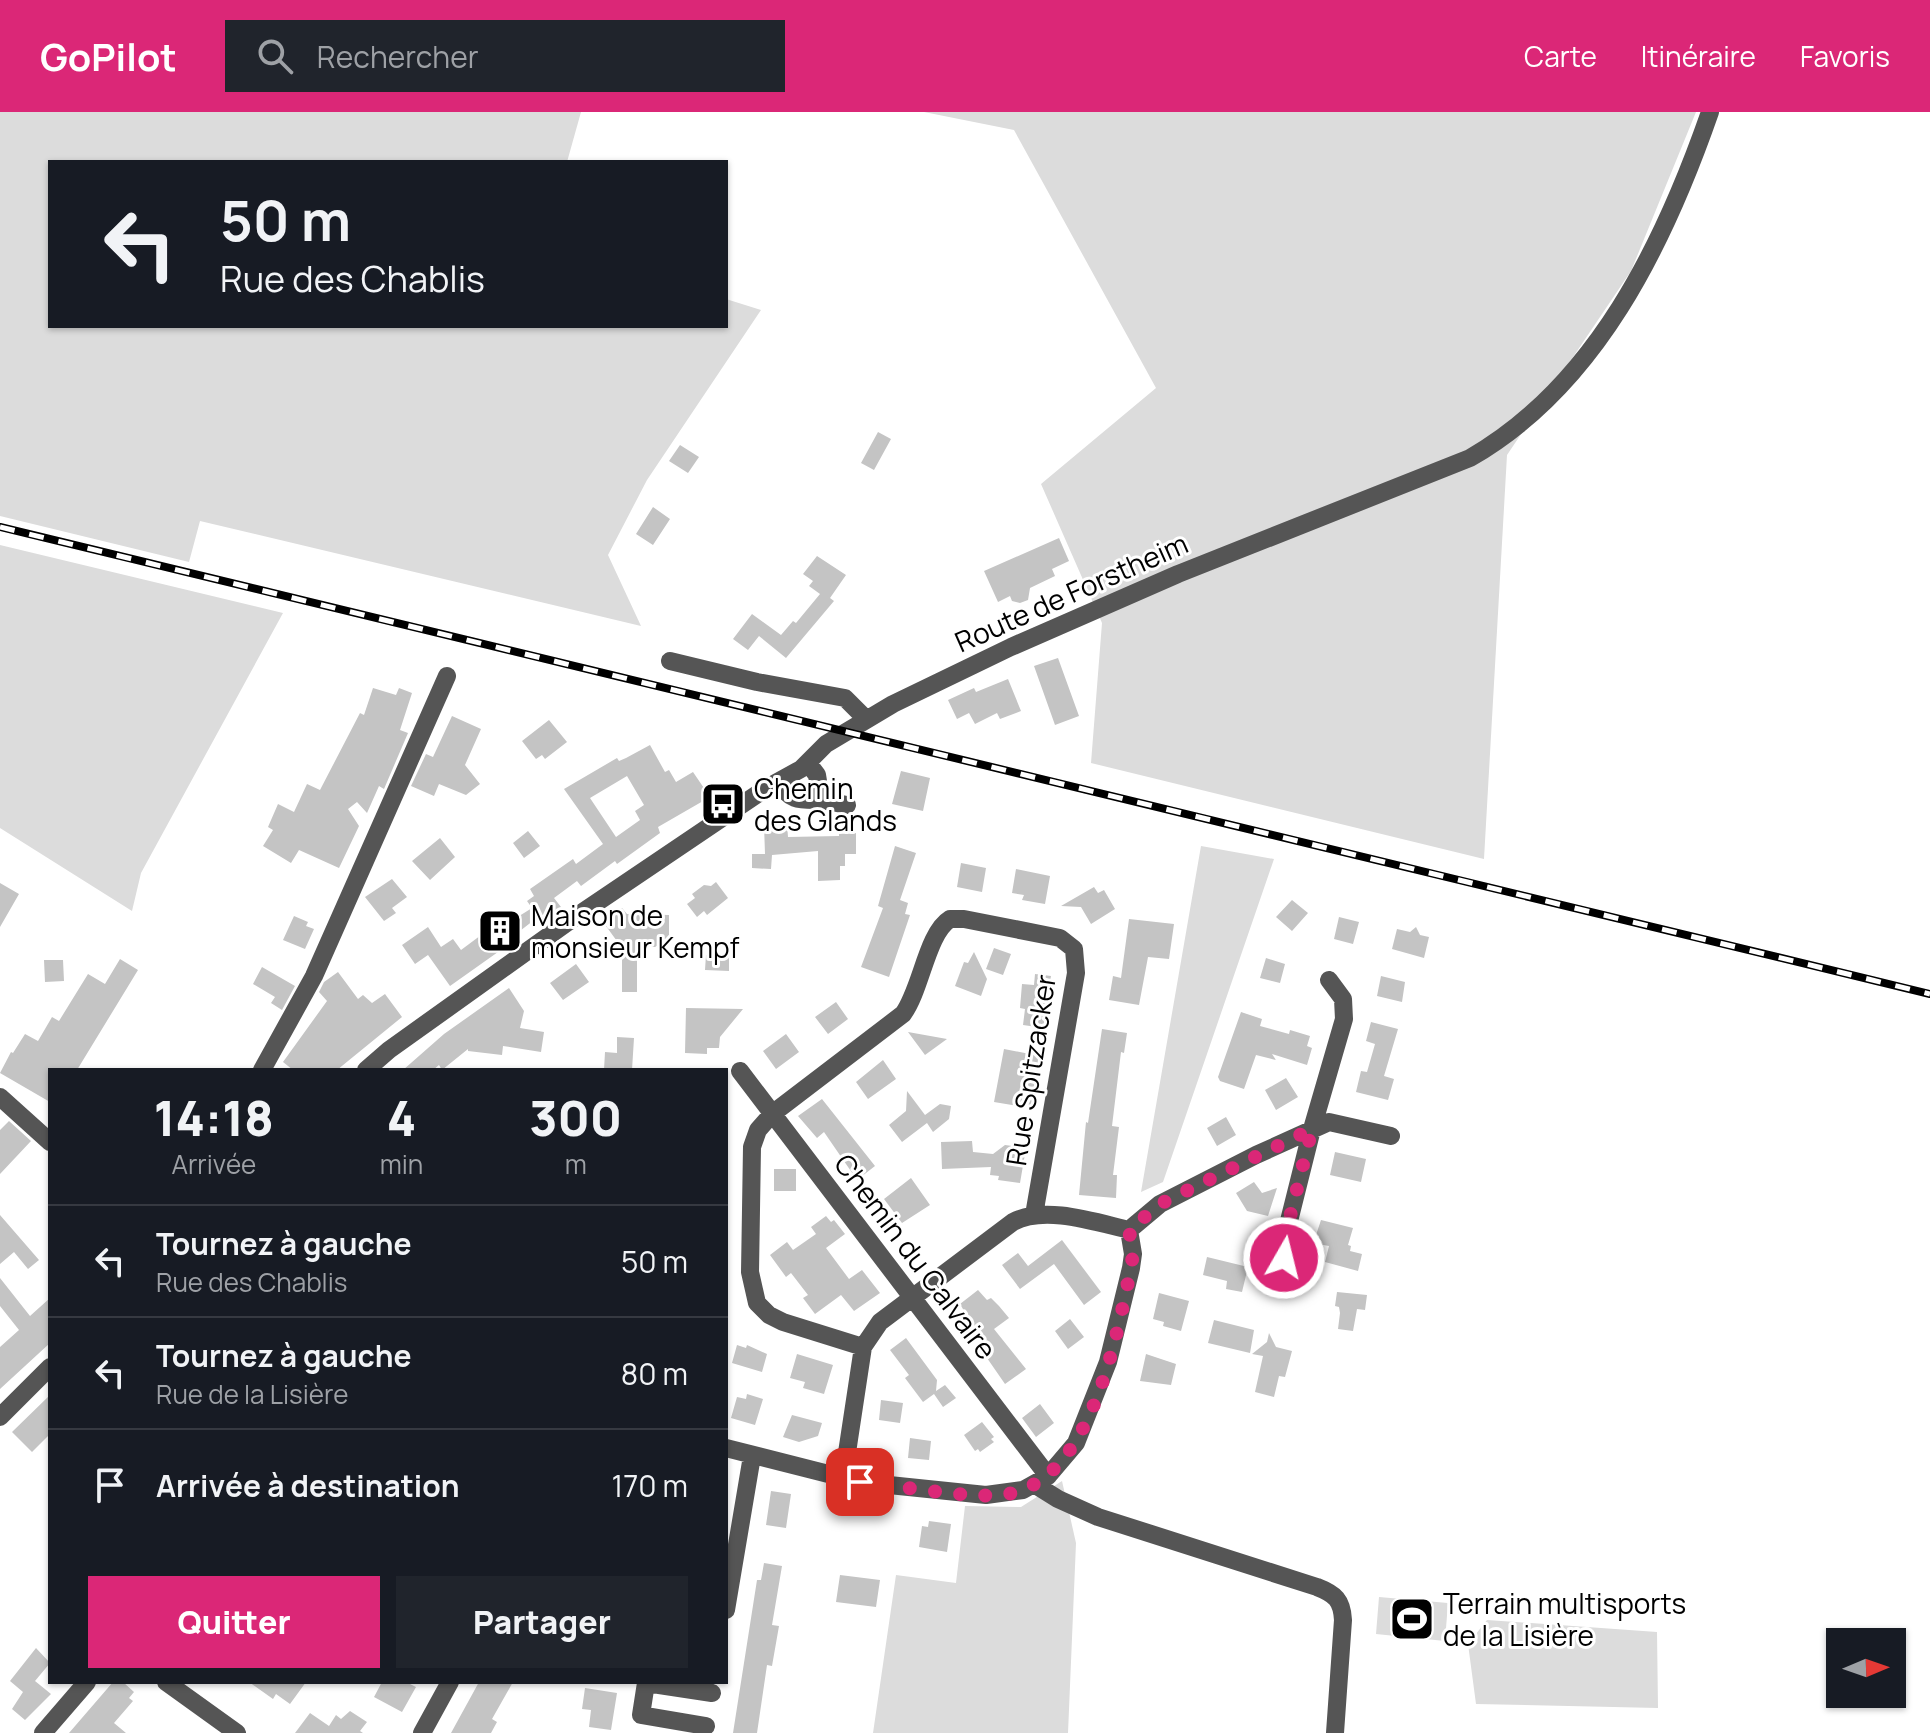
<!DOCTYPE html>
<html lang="fr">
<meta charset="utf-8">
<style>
body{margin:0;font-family:Manrope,sans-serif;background:#20242c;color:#f1f3f6;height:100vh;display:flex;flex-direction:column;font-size:30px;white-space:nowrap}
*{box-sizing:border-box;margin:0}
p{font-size:26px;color:#9ea1a6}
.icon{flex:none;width:44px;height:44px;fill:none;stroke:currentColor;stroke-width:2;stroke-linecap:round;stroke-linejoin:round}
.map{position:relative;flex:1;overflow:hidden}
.sheet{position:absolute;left:48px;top:956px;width:680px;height:616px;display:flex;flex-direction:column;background:#171b24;border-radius:0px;box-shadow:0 2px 6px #0004}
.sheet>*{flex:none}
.hud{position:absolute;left:48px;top:48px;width:680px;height:168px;border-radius:0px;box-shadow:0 2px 6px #0004;background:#171b24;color:#f1f3f6;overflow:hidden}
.needle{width:52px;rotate:88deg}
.tools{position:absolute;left:1826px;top:1516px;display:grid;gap:16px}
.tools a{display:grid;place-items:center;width:80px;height:80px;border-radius:0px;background:#171b24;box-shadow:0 2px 6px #0004;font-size:40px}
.pin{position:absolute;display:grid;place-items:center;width:68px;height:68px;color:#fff;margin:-34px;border-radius:16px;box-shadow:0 4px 12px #0006}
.me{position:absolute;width:88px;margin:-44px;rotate:8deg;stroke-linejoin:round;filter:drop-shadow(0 0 6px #0008)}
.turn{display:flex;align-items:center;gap:28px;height:168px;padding:0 40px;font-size:36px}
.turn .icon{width:104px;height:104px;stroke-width:2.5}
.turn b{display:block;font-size:56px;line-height:68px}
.eta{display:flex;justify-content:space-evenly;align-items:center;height:136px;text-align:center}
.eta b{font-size:48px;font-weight:800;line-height:56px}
.cta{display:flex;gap:16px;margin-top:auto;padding:16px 40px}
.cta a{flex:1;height:92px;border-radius:0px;background:#db2777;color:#fff;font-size:32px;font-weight:800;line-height:92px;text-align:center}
.cta a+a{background:#20242c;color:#f1f3f6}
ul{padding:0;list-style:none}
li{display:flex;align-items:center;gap:24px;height:112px;padding:0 40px;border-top:2px solid #363941}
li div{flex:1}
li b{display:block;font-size:30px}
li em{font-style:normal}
header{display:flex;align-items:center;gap:48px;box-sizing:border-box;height:112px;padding:0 40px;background:#db2777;color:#fff}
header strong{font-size:38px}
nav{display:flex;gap:44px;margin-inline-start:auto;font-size:28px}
.search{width:560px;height:72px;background:#20242c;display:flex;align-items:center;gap:20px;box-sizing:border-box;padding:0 28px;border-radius:0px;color:#9ea1a6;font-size:30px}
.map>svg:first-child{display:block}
.green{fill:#dcdcdc}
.building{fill:#c4c4c4;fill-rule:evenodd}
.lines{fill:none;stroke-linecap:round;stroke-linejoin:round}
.minor{stroke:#555;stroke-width:18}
.rail-casing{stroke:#000;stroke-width:8}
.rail{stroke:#fff;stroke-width:5;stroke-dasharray:15;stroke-linecap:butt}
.route{stroke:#db2777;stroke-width:14;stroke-dasharray:0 25.2}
.labels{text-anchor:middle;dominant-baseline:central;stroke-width:6;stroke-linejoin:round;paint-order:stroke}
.street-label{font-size:28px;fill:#000;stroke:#fff}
.poi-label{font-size:28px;fill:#000;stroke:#fff;text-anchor:start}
</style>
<header>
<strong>GoPilot</strong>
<div class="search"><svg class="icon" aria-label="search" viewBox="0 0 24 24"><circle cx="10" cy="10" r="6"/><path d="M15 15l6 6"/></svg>Rechercher</div>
<nav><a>Carte</a><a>Itinéraire</a><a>Favoris</a></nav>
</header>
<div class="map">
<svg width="1930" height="1621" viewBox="0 0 1930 1621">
<rect width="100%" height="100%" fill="#fff"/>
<path class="green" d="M0 0H581L567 50H50V214H726V187L761 198 647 368 608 443 641 514 200 409 189 450 0 404Z
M924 0H1696L1631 159 1507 343 1484 747 1091 651 1102 511 1041 372 1156 276 1014 18Z
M0 433 283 501 141 761 132 799 0 716Z
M1201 734 1274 747 1163 1070 1141 1080Z
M1062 1369 1076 1431 1068 1621H873L896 1463 956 1471 965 1394 1021 1395Z
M1379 1485 1448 1491 1445 1529 1376 1522Z
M1487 1508 1657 1520 1658 1596 1476 1592 1468 1532Z"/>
<path class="building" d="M878 320 891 327 874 358 861 351Z
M680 333 699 345 688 361 669 349Z
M653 395 670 407 653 433 636 422Z
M1059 426 1069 449 1052 457 1055 464 1030 476 1028 488 1020 491 1012 489 1010 484 998 490 984 459Z
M817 444 846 463 830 486 834 489 786 546 759 524 748 538 733 527 752 502 781 523 793 509 796 511 820 482 809 474 813 469 803 462Z
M1058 546 1079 604 1055 613 1034 554Z
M1008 567 1021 599 1000 607 997 601 975 612 969 601 957 607 948 588 974 576 976 580Z
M373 576 396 583 399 576 412 581 400 618 408 621 384 677 379 674 367 701 357 690 348 697 359 714 339 756 299 738 291 751 263 734 273 718 268 715 278 692 294 700 307 672 320 678 360 601 364 603Z
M452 604 481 617 465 653 480 672 466 683 439 672 434 684 411 674 426 642 433 645Z
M549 608 567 630 545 647 542 643 536 647 522 629Z
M650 633 665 660 669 658 676 670 693 660 710 685 658 715 660 721 617 752 615 749 581 774 577 769 554 786 561 795 541 809 538 805 516 822 519 825 450 874 428 843 415 852 402 833 428 815 441 835 453 827 461 838 504 806 508 811 532 796 527 789 534 784 530 777 573 747 576 752 603 732 564 677 617 646 619 649 626 646ZM627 664 644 693 635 699 640 708 616 725 590 686Z
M901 659 930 666 923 699 892 692Z
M787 712 788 725 839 724V721H856V742H845V754H840V768L818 769V739L772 743 771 757 752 756V742H765L764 713Z
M528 719 540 734 524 746 513 731Z
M440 726 455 745 430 768 412 749Z
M895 734 916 741 900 788 908 791 905 802 910 803 889 865 861 855 883 796 878 794Z
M961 751 986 756 982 780 957 775Z
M1016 757 1050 764 1045 792 1022 788 1024 783 1012 781Z
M392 767 407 785 392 796 396 801 384 809 365 785Z
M716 770 728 786 707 803 704 799 697 805 687 792 695 786 692 782 704 773 711 774Z
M0 771 19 782 0 815Z
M1094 775 1098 781 1104 778 1115 797 1091 812 1081 795 1061 794Z
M1292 788 1308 801 1292 819 1276 805Z
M622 796 627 802 669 803V826L655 835H637V880H622V836L603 810Z
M294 804 308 810 306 814 314 817 305 837 283 828Z
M1339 805 1359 810 1353 832 1334 827Z
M1129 807 1174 812 1169 847 1148 845 1139 893 1109 888 1113 864 1121 866Z
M1416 815 1420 823 1429 825 1424 846 1392 837 1397 817 1410 820Z
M994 836 1011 842 1003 863 986 857Z
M974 840 987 867 981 884 955 874 964 850 968 851Z
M706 843H729V859L705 858Z
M1266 846 1285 852 1280 871 1260 866Z
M120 847 138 858 77 958H50V990L0 961 11 940 13 941 25 922 38 929 52 905 59 909 88 862 105 872Z
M44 848H63L64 869 45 870Z
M576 852 589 870 563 888 550 871Z
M262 855 295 874 282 898 271 891 275 885 253 872Z
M338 860 358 887 363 883 372 891 385 882 402 905 337 958H293L283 950 327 889 319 880 324 870Z
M1035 862 1051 864 1049 875 1054 876 1044 916 1023 913 1025 897 1020 896 1022 872 1034 873Z
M1381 864 1405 870 1402 890 1377 884Z
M509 876 524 899 520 916 544 920 541 940 503 934 502 943 468 939V937L442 958 439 953 433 958H403L444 922Z
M836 890 848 907 828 922 815 905Z
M686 896 743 897 720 925 719 936H707V942L685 941Z
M1241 900 1262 907 1260 914 1289 922 1290 918 1310 924 1307 934 1312 936 1307 953 1272 942 1276 948 1256 943 1244 977 1220 969 1218 965Z
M1371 910 1398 917 1384 964 1394 967 1388 988 1356 980 1361 959 1367 960 1375 932 1366 929Z
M1102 917 1127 921 1124 941 1121 940 1112 1014 1119 1015 1113 1063H1117L1116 1086 1079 1083 1086 1010 1088 1011Z
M908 920 947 927 925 943Z
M786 922 799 940 776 957 763 939Z
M617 925 634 926 632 958H604L605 940 617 941Z
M1004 937 1040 944 1031 996 994 990Z
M883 948 896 967 868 987 856 970Z
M1286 966 1298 985 1276 998 1265 978Z
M907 979 925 1003 940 992 951 994 949 1007 933 1020 927 1011 902 1030 889 1013 906 999Z
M822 987 875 1054 857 1068 824 1020 817 1026 798 1004Z
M1226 1005 1236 1023 1217 1034 1207 1016Z
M9 1009 31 1029 0 1062V1018Z
M972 1029 973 1040 993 1042 1005 1033 1026 1036 1020 1071 998 1068 999 1064 990 1063 991 1055 942 1057 941 1030Z
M1335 1040 1366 1047 1361 1070 1330 1063Z
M774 1057H796V1079H774Z
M911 1066 930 1093 902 1111 884 1087Z
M1254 1070 1262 1081 1277 1076 1268 1104 1247 1099 1236 1081Z
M0 1103 39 1148 28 1157 14 1140 0 1152Z
M826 1104 831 1110 834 1108 845 1122 826 1136 849 1167 862 1158 880 1181 854 1199 841 1183 815 1202 803 1186 808 1183 791 1161 786 1165 770 1143 787 1130 793 1138 816 1122 811 1115Z
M1321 1108 1353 1116 1348 1133 1351 1134 1350 1139 1362 1142 1358 1159 1325 1150 1329 1134 1318 1132 1319 1124 1316 1123Z
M1062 1128 1101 1180 1084 1193 1054 1152 1020 1177 1002 1153 1018 1141 1028 1154Z
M1207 1145 1248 1155 1242 1180 1226 1177 1227 1169 1203 1163Z
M0 1166 30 1204 50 1186V1231L0 1277V1235L19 1218 0 1194Z
M978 1178 987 1188 991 1186 999 1194 1009 1206 994 1217 1026 1257 1005 1272 987 1246 990 1243 960 1192Z
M1337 1180 1367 1183 1365 1198 1357 1197 1353 1219 1338 1217 1340 1201 1339 1195 1335 1194Z
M1159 1181 1189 1189 1181 1219 1163 1214 1164 1210 1153 1207Z
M1070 1207 1084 1225 1068 1237 1055 1219Z
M1214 1208 1254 1218 1250 1241 1208 1231Z
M1269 1221 1276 1235 1292 1239 1285 1265 1279 1264 1274 1285 1255 1280 1263 1244 1252 1242 1267 1230Z
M906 1226 937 1268 936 1279 945 1273 956 1286 943 1295 934 1282 923 1290 905 1266 909 1263 890 1238Z
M737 1233 746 1236 747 1233 767 1242 762 1260 732 1251Z
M797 1242 833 1253 824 1282 803 1276 805 1270 790 1266Z
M1146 1242 1176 1252 1171 1273 1140 1269Z
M747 1282 763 1287 755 1313 731 1306 737 1285 746 1287Z
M50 1283V1322L32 1340 12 1320Z
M881 1288 903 1291 900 1311 879 1308Z
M1040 1292 1054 1311 1036 1325 1022 1306Z
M792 1303 822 1311 818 1324 799 1330 783 1325Z
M982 1310 994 1325 991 1327 994 1330 980 1340 978 1337 975 1339 964 1323Z
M910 1326 931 1329 929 1348 908 1346Z
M771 1379 791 1382 786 1416 766 1413Z
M929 1409 951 1412 947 1440 919 1435 922 1414 928 1415Z
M764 1451 782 1454 772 1513 779 1514 772 1554 767 1553 757 1621H733L757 1468H761Z
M840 1463 880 1468 876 1495 836 1490Z
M36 1536 50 1551 35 1569 51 1582 25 1608 12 1597 23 1580 10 1569Z
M113 1570H123L134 1580 129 1586 133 1589 114 1611 126 1621H69Z
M249 1570H306L290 1592 276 1582 273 1587Z
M382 1570H406L416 1575 402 1600 374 1585Z
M479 1570H513L492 1607 497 1610 491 1621H451Z
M585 1576 617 1581 611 1618 589 1615 591 1598 582 1597Z
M350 1599 367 1610 360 1619 363 1621H295L310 1601 329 1614 336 1603 341 1607Z"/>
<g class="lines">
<path class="minor" d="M670 549 757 570 845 586 866 607
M780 670C789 690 801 688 821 688L817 663 808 651
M821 688 847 693
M262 958 314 864 447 564
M366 958 389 938 568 810 765 677 801 657 826 632 893 592 1011 535 1178 462 1470 346C1596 274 1664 132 1710 0
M740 959 1048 1364
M0 985 50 1030
M1290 1172 1285 1154V1125L1312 1017 1344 907 1343 887 1329 868
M863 1235 783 1210 769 1203 757 1191 750 1160 752 1035 758 1018 772 1002 903 902C921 878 927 821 950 807H964L1060 826 1074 837 1076 861 1034 1103
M0 1305 50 1255
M726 1336 860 1370 986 1383 1023 1378 1048 1364 1076 1331 1108 1250 1131 1156 1133 1142 1129 1118
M843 1367 863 1235 880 1210 1013 1110C1045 1093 1095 1110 1129 1118L1160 1092 1256 1043 1329 1010 1391 1024
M1034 1372 1058 1387 1098 1405 1317 1475C1335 1482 1342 1488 1343 1508L1335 1621
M726 1498 752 1344
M166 1570 237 1621
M706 1614 641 1603 646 1571 712 1581
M43 1621 87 1570
M422 1621 450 1570"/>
<g class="rail-casing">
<path id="rail" d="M0 415 1930 882"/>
</g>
<use href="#rail" class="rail"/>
</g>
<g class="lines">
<path class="route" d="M860 1370C901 1374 963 1386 1001 1383 1091 1374 1116 1226 1131 1156L1133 1142 1129 1118 1160 1092 1312 1017 1285 1125 1284 1146"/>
</g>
<defs>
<g id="bus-square" transform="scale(2.3)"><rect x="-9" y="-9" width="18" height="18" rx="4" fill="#000" stroke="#fff"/><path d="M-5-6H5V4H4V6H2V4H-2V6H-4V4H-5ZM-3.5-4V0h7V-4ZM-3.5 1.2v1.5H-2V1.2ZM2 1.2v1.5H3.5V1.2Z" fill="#fff"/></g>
<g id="building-square" transform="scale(2.3)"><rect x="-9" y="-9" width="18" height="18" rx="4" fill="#000" stroke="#fff"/><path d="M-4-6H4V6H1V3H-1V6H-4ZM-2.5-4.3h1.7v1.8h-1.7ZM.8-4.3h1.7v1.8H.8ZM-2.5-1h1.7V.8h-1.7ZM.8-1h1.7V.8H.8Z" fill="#fff"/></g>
<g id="stadium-square" transform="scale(2.3)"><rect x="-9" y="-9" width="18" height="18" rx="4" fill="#000" stroke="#fff"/><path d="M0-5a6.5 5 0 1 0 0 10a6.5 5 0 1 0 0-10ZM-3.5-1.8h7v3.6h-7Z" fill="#fff"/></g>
</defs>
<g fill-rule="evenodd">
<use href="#bus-square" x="723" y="692"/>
<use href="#building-square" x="500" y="819"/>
<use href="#stadium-square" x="1412" y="1507"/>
</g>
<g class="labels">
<g class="street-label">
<text transform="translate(1071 480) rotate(-24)">Route de Forstheim</text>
<text transform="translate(1030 958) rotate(-81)">Rue Spitzacker</text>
<text transform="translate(916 1144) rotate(53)">Chemin du Calvaire</text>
</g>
<g class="poi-label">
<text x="754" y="676">Chemin<tspan x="754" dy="32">des Glands</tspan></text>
<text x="531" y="803">Maison de<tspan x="531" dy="32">monsieur Kempf</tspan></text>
<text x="1443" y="1491">Terrain multisports<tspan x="1443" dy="32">de la Lisière</tspan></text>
</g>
</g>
</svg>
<div class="tools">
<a><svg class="needle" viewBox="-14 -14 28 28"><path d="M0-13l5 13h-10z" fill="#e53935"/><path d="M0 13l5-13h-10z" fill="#9ea1a6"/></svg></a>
</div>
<div class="pin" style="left:860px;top:1370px;background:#d93025"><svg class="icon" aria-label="arrive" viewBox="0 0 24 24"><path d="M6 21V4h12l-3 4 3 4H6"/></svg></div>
<svg class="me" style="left:1284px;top:1146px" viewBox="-20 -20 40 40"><circle r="17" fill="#db2777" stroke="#fff" stroke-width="3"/><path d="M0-11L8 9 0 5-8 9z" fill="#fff"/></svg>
<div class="hud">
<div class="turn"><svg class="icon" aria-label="left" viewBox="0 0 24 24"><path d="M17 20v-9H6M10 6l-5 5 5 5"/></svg><div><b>50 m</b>Rue des Chablis</div></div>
</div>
<section class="sheet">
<div class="eta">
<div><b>14:18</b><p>Arrivée</p></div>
<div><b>4</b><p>min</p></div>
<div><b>300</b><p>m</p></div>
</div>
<ul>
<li><svg class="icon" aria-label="left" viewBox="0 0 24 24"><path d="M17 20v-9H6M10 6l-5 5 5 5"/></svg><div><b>Tournez à gauche</b><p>Rue des Chablis</p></div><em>50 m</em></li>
<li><svg class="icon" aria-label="left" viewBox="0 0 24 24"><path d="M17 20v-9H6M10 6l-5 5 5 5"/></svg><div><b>Tournez à gauche</b><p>Rue de la Lisière</p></div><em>80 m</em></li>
<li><svg class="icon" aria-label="arrive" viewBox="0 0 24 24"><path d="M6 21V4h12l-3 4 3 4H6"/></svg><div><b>Arrivée à destination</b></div><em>170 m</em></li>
</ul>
<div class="cta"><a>Quitter</a><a>Partager</a></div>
</section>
</div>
